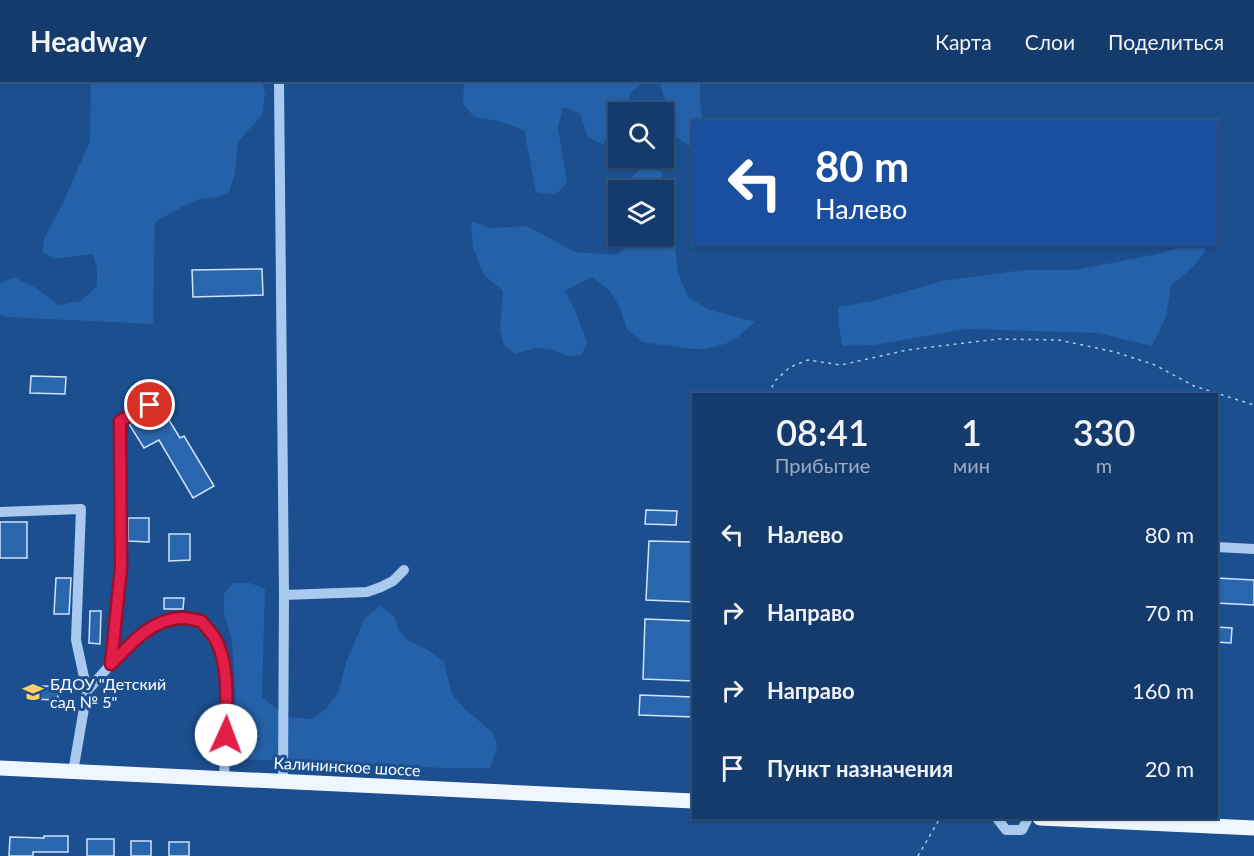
<!DOCTYPE html>
<html lang="ru">
<meta charset="utf-8">
<style>
body{margin:0;font-family:Lato,sans-serif;background:#214673;color:#f1f3f6;height:100vh;display:flex;flex-direction:column;font-size:22px;white-space:nowrap}
*{box-sizing:border-box;margin:0}
p{font-size:20px;color:#9dadc1}
.icon{flex:none;width:33px;height:33px;fill:none;stroke:currentColor;stroke-width:2;stroke-linecap:round;stroke-linejoin:round}
.map{position:relative;flex:1;overflow:hidden}
.side{position:absolute;left:692px;top:309px;width:526px;height:426px;display:flex;flex-direction:column;background:#143b6b;border-radius:0px;box-shadow:0 2px 4px #0004,0 0 0 2px #33557e}
.side>*{flex:none}
.banner{position:absolute;left:692px;top:36px;width:526px;height:126px;border-radius:0px;box-shadow:0 2px 4px #0004,0 0 0 2px #33557e;background:#1a4fa0;color:#fff;overflow:hidden}
.tools{position:absolute;left:608px;top:18px;display:grid;gap:12px}
.tools a{display:grid;place-items:center;width:66px;height:66px;border-radius:0px;background:#143b6b;box-shadow:0 2px 4px #0004,0 0 0 2px #33557e;font-size:30px}
.pin{position:absolute;display:grid;place-items:center;width:51px;height:51px;color:#fff;margin:-26px;border:3px solid #fff;border-radius:50%;box-shadow:0 2px 6px #0007}
.me{position:absolute;width:66px;margin:-33px;rotate:2deg;stroke-linejoin:round;filter:drop-shadow(0 0 4px #0008)}
.turn{display:flex;align-items:center;gap:21px;height:126px;padding:0 24px;font-size:27px}
.turn .icon{width:78px;height:78px;stroke-width:2.5}
.turn b{display:block;font-size:42px;line-height:51px}
.eta{display:flex;justify-content:space-evenly;align-items:center;height:102px;text-align:center}
.eta b{font-size:36px;font-weight:600;line-height:42px}
ul{padding:0;list-style:none}
li{display:flex;align-items:center;gap:18px;height:78px;padding:0 24px}
li div{flex:1}
li b{display:block;font-size:22px}
li em{font-style:normal}
header{display:flex;align-items:center;gap:36px;box-sizing:border-box;height:84px;padding:0 30px;background:#143b6b;border-bottom:2px solid #33557e}
header strong{font-size:28px}
nav{display:flex;gap:33px;margin-inline-start:auto;font-size:21px}
.map>svg:first-child{display:block}
.green{fill:#2461a8}
.building{fill:#2a66ad;stroke:#cfe3fa;stroke-width:1.5}
.lines{fill:none;stroke-linecap:round;stroke-linejoin:round}
.path{stroke:#a9c9ee;stroke-width:1.5;stroke-dasharray:3 4.5;stroke-linecap:butt}
.minor{stroke:#a9c9ee;stroke-width:10}
.major{stroke:#f0f6ff;stroke-width:15}
.route-casing{stroke:#92132f;stroke-width:15}
.route{stroke:#e11d48;stroke-width:10}
.labels{text-anchor:middle;dominant-baseline:central;stroke-width:6;stroke-linejoin:round;paint-order:stroke}
.poi-label{font-size:16px;fill:#fff;stroke:#1b4f8f;text-anchor:start}
.street-label{font-size:16px;fill:#fff;stroke:#1b4f8f}
</style>
<header>
<strong>Headway</strong>
<nav><a>Карта</a><a>Слои</a><a>Поделиться</a></nav>
</header>
<div class="map">
<svg width="1254" height="772" viewBox="0 0 1254 772">
<rect width="100%" height="100%" fill="#1b4f8f"/>
<path class="green" d="M91 0H263L265 11 262 31 238 58 235 89 229 108 218 113 200 115 180 124 155 138 153 240 5 233 0 230V200L2 198 14 193 36 204 59 221 81 217 97 202V184L93 170 54 175 42 168 45 152 61 123 90 57Z
M464 0H641L632 8 622 28H618V36L603 61 588 53 580 29 563 23 558 44 567 99 555 111 536 108 524 46 498 37 474 33 463 20Z
M660 0H700V19L703 37 693 38V58L690 62 674 52 668 24Z
M649 74H657L660 81 672 140 678 189 688 213 710 226 755 238 738 253 725 260 706 265H691L642 258 627 245 619 222 610 207 592 193 565 207 574 224 587 258 582 271 568 272 549 265 536 264 515 270 504 261 500 244 503 207 484 191 473 164 471 137 490 144 527 142 575 168 616 171 634 159V152H663V106H627L625 101Z
M1189 161H1207C1201 179 1186 189 1171 201L1166 233 1152 262 1097 249 967 245 874 261 842 262 839 242 838 223 873 217 942 197 1023 186H1075L1158 170Z
M233 499H250L265 505 262 613 288 633 312 635 326 625 339 607 346 578 365 534 381 522 394 532 399 547 409 557 428 566 444 578 452 611 465 625 494 650 497 662 490 684H445L241 675 238 660 232 556 224 529V510Z"/>
<path class="building" d="M262 185 263 211 193 213 192 186Z
M31 292 66 293 65 310 30 309Z
M161 323 180 354 184 352 214 402 193 414 159 356 144 364 129 340Z
M646 426 677 427 676 441 645 440Z
M128 434H149V458L128 457Z
M0 438H27V474H0Z
M169 450H190V476L169 477Z
M649 457 693 458V518L646 516Z
M56 494H71L69 530H54Z
M1216 494 1254 496V521L1216 519Z
M164 514H184L183 525H164Z
M90 527H101L100 560 89 559Z
M645 535 693 537V597L643 595Z
M1216 543 1232 544 1231 559 1216 558Z
M29 601 58 603V616L29 615Z
M640 611 693 613V633L639 631Z
M44 752H68V768H33V772H9L10 753 44 754Z
M87 755H114V772H87Z
M131 757H151V772H131Z
M169 758H189V772H169Z"/>
<g class="lines">
<path class="path" d="M768 310 776 296 790 283 808 276 841 281 907 266 998 255 1059 256 1115 268 1155 281 1194 302 1254 321
M918 772 940 734"/>
<path class="minor" d="M279 0 284 511 283 698
M0 428 81 425 76 556 87 607
M1216 463 1254 465
M284 511 367 508 381 503 393 497 404 486
M111 580 121 484 119 337 165 313
M73 688 87 607 111 580 142 550 161 538 182 534 201 536C206 543 211 549 215 555 234 588 225 657 224 695
M997 734 1006 746H1022L1028 734"/>
<path class="major" d="M0 684 693 717
M1040 734 1254 744"/>
</g>
<g class="lines">
<g class="route-casing">
<path id="route" d="M150 321 120 337 121 484 111 580C131 560 151 535 182 534 188 534 195 536 201 537 206 543 212 549 216 556 230 583 226 621 226 651"/>
</g>
<use href="#route" class="route"/>
</g>
<defs>
<g id="school-bare" transform="scale(1.62)"><path d="M0-5L7-2L0 1L-7-2ZM-4 1L0 2.5L4 1V4Q0 6-4 4Z" fill="#ffd166" stroke="#1b4f8f" stroke-width="2.5" paint-order="stroke"/></g>
</defs>
<g fill-rule="evenodd">
<use href="#school-bare" x="33" y="608"/>
</g>
<g class="labels">
<g class="poi-label">
<text x="50" y="599">БДОУ "Детский<tspan x="50" dy="18">сад № 5"</tspan></text>
</g>
<g class="street-label">
<text transform="translate(347 682) rotate(3)">Калининское шоссе</text>
</g>
</g>
</svg>
<div class="tools">
<a><svg class="icon" aria-label="search" viewBox="0 0 24 24"><circle cx="10" cy="10" r="6"/><path d="M15 15l6 6"/></svg></a>
<a><svg class="icon" aria-label="layers" viewBox="0 0 24 24"><path d="M12 4l9 5-9 5-9-5zM3 14l9 5 9-5"/></svg></a>
</div>
<div class="pin" style="left:150px;top:321px;background:#d93025"><svg class="icon" aria-label="arrive" viewBox="0 0 24 24"><path d="M6 21V4h12l-3 4 3 4H6"/></svg></div>
<svg class="me" style="left:226px;top:651px" viewBox="-20 -20 40 40"><circle r="19" fill="#fff"/><path d="M0-13L10 11 0 6-10 11z" fill="#e11d48"/></svg>
<div class="banner">
<div class="turn"><svg class="icon" aria-label="left" viewBox="0 0 24 24"><path d="M17 20v-9H6M10 6l-5 5 5 5"/></svg><div><b>80 m</b>Налево</div></div>
</div>
<section class="side">
<div class="eta">
<div><b>08:41</b><p>Прибытие</p></div>
<div><b>1</b><p>мин</p></div>
<div><b>330</b><p>m</p></div>
</div>
<ul>
<li><svg class="icon" aria-label="left" viewBox="0 0 24 24"><path d="M17 20v-9H6M10 6l-5 5 5 5"/></svg><div><b>Налево</b></div><em>80 m</em></li>
<li><svg class="icon" aria-label="right" viewBox="0 0 24 24"><path d="M7 20v-9h11M14 6l5 5-5 5"/></svg><div><b>Направо</b></div><em>70 m</em></li>
<li><svg class="icon" aria-label="right" viewBox="0 0 24 24"><path d="M7 20v-9h11M14 6l5 5-5 5"/></svg><div><b>Направо</b></div><em>160 m</em></li>
<li><svg class="icon" aria-label="arrive" viewBox="0 0 24 24"><path d="M6 21V4h12l-3 4 3 4H6"/></svg><div><b>Пункт назначения</b></div><em>20 m</em></li>
</ul>
</section>
</div>
